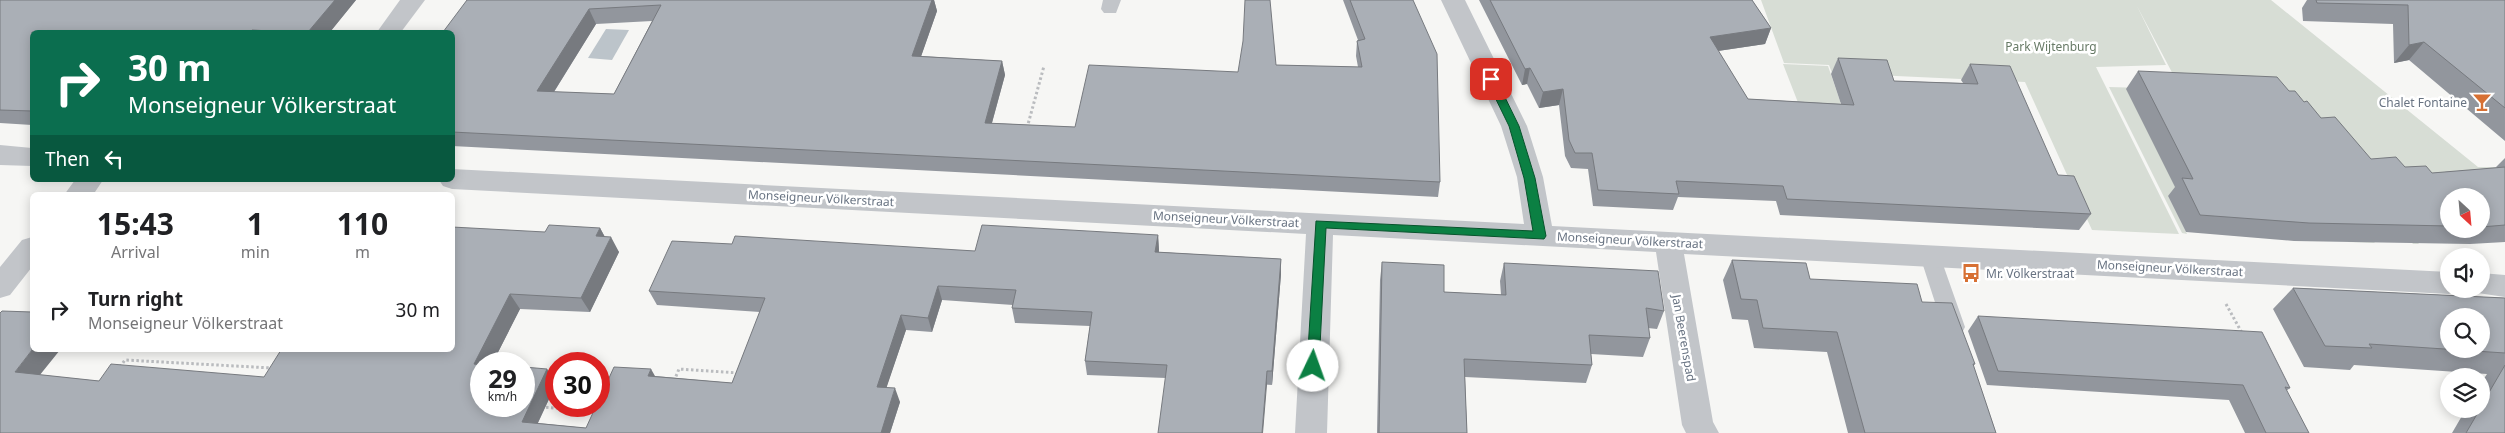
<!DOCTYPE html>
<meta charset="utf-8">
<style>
body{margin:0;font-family:"Noto Sans",sans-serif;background:#f6f6f6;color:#202124;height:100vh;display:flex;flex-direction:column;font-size:19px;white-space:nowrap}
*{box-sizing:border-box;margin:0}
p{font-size:16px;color:#757577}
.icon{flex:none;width:28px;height:28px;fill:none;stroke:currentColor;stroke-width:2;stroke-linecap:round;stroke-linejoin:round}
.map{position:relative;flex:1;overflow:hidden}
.panel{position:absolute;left:30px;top:192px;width:425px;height:160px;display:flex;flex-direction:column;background:#fff;border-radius:8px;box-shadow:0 2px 12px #0003}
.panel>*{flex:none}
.hud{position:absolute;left:30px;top:30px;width:425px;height:152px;border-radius:8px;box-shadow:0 2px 12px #0003;background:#0b6e4f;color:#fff;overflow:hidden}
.needle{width:32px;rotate:154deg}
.tools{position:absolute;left:2440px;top:188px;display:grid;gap:10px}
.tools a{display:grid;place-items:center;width:50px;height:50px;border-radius:50%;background:#fff;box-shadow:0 2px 12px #0003;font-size:25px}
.speed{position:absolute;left:470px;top:352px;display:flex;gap:10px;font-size:25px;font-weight:700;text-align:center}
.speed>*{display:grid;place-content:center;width:65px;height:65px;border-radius:50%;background:#fff;box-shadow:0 2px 12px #0003;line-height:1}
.speed small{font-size:12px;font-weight:400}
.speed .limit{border:8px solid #d22;background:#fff;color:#111}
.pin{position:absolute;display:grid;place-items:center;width:42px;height:42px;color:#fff;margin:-21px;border-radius:10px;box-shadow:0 2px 8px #0006}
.me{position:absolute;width:55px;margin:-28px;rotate:3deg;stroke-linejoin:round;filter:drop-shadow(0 0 4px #0008)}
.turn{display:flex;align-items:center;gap:18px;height:105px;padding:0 15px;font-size:22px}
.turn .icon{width:65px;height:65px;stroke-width:2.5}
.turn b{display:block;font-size:35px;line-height:42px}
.then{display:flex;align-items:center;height:48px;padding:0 15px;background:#0003;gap:10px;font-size:19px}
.eta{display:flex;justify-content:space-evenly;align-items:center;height:85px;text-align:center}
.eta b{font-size:30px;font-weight:700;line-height:35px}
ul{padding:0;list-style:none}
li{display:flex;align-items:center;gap:15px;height:65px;padding:0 15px}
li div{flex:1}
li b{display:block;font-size:19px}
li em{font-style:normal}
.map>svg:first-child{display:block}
.green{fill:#d7ddd5}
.water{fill:#bcc4ca}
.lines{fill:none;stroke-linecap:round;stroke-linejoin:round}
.path{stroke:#babcbf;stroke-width:3;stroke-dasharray:2.5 2.5;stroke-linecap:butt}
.lane{fill:#c2c5c9;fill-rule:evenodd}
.street{fill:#c2c5c9;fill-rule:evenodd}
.wall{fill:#92969d;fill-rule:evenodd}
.shaded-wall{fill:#777a7f}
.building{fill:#aaafb6;stroke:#777a7f;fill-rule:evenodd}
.route{fill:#0b8043;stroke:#07532c}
.labels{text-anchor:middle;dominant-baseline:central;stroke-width:5;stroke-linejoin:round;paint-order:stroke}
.park-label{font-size:12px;fill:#677a66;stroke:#fff}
.poi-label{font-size:12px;fill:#687382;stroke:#fff;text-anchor:end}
.street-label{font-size:12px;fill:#687382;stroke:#fff}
</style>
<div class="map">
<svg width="2505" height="433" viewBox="0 0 2505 433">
<rect width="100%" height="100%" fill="#f6f6f4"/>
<path class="green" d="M1761 0H2271L2478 167H2496L2505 176 2449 196 2362 177 2419 244H2413L2320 135 2347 211 2375 243 2348 242 2334 219 2168 196 2187 234 2182 233 2109 87 2144 88 2176 80 2137 6 2166 65 2096 67 2179 234 2092 230 2025 82 1832 73 1829 65 1784 63Z
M1783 64 1828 66 1840 101H1876L1917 221H1911L1883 140H1877L1865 103 1840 102 1877 219H1865L1846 163 1816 161 1804 118Z"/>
<path class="water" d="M606 29 629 30 612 60 588 58Z"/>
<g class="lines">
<path class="path" d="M1027 128 1044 66
M2226 304 2242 333
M120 367 125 360 272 368
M674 381 679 369 739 373
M541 407 597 411"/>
<path class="lane" d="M1103 0H1121L1116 13H1104L1101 9Z
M1930 248 1937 250 1940 256 1965 327 1962 333 1954 336 1946 333 1943 327 1920 256 1923 250Z"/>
<path class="street" d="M400 0H425L401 32H377Z
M1441 0H1465L1527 126 1543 177 1552 226 2449 272V289H2460L2449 294 1684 254 1713 422 1719 433H1686L1682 425 1656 252 1333 235 1327 433H1295L1306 234 452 189 443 186 439 180H452V169L1524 224 1517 177 1501 126Z
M0 145 32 148V166L0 165Z
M75 180H103L93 195H64Z
M32 237V267L10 295 0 298V267L22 240Z
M2481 273 2505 275V297L2471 292 2469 289H2481Z"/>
</g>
<path class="wall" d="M0 0H356L330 32H32V125L0 123Z
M467 0H934L937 11 921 56 1002 61 1005 75 992 123 1075 127 1238 72 1276 65 1358 67 1356 56 1357 41 1358 40 1343 0H1413L1440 182 1438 197 452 146V32ZM652 21 614 94 554 92 596 24Z
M1479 0H1752L1771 28 1765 44 1718 51 1748 99 1841 104 1831 74 1838 58 1894 81 1963 83 1961 80 1970 64 2058 175 2091 214 2079 230 1780 215 1776 201 1678 197 1673 210 1593 206 1588 169 1571 168 1565 156 1559 105 1539 108 1527 84 1522 85Z
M2307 0H2505V141L2409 60 2394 63 2393 24 2303 21 2302 8Z
M2138 71 2289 91 2304 102 2321 118 2371 159 2405 167 2432 173 2497 168 2496 167 2505 158V242L2470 244 2294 241 2186 232 2168 196 2175 187 2126 89ZM2449 196H2481V229H2449Z
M600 228 605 237 619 252 590 312 520 309 492 364H481V406L547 369 556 384 538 423 586 428 655 376 732 383 760 312 657 305 649 291 732 244 975 251 1158 235 1159 252 1281 259V274L1272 385 1166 378 1087 375 1085 361 1090 326 1015 323 1012 308 1013 305 942 300 932 332 906 330 886 388 900 402 890 433H0L40 375 99 381 264 377 545 232Z
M1732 260 1810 279 1922 302 1975 364 1973 366 1996 433H1848L1827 352 1754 348 1748 320 1732 319 1723 280Z
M1382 262 1444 292 1501 295 1500 281 1504 263 1664 311 1657 329 1648 328 1650 338 1643 357 1591 354 1592 365 1586 383 1465 377 1467 433H1377L1380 280Z
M2293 288 2505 298V433H2452L2466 409H2481V383L2487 374 2354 365 2350 370 2304 367 2273 309Z
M1978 316 2290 388 2286 391 2309 433H2245L2229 400 1987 385 1968 331Z"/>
<path class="shaded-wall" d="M335 0H356L330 32H308Z
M932 0H934L937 11 916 71 912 56Z
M589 9 596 24 545 106 537 91Z
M1771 28 1765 44 1704 53 1710 37Z
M2424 42 2409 60 2394 63 2409 45Z
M1002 61 1005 75 988 137 985 123Z
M1530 68 1527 84 1522 85 1525 69Z
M1563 89 1559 105 1539 108 1543 92Z
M600 228 608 243 611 237 619 252 590 312 581 298 596 236Z
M1158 235 1159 250 1156 266 1155 252Z
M1281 259V274L1272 385V371Z
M938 286 942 300 932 332 928 318Z
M510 294 520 309 492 364H481V374L474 364Z
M901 315 906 330 882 401 877 387Z
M32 350H60L31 386 15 372Z
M547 369 556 384 533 433 522 422Z
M651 369 659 383 648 376Z
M1267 371V385L1263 433H1262Z
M895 388 900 402 890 433H881Z"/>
<path class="building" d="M0 0H335L308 32H288L252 30 250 32H32V111L0 110Z
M467 0H932L912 56 1002 61 985 123 1075 127 1089 65 1238 72 1243 41 1245 0H1270L1276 65 1362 67 1357 41 1365 39 1350 0H1413L1437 54 1440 182 452 132V32H443ZM661 5 614 94 537 91 589 9Z
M1490 0H1752L1771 28 1710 37 1748 99 1854 105 1838 58 1887 60 1894 81 1978 84 1970 64 2010 66 2058 175 2074 176 2091 214 1787 199 1783 186 1676 181 1679 194 1598 190 1592 153H1575L1569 140 1563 89 1543 92 1530 68 1525 69Z
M2316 0H2505V108L2424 42 2409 45 2408 5 2317 3Z
M2138 71 2277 77 2289 91H2295L2304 102 2307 101 2321 118 2335 117 2371 159 2396 157 2405 167 2426 166 2432 173 2505 167V225L2481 227V196H2449V226L2309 223 2200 215 2182 178 2193 179Z
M549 225 600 228 596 236 611 237 581 298 510 294 474 364 481 365V406H524V367L547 369 522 422 586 428 596 406H599V400L614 367 651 369 648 376 732 383 765 298 649 291 672 241 732 244 735 236 975 251 982 225 1158 235 1155 252 1281 259 1272 371H1267L1262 433H1158L1167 365 1085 361 1092 312 1012 308 1016 290 938 286 928 318 901 315 877 387 895 388 881 433H0V313L2 311 32 312V350L15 372 99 381 111 364 264 377 281 350H452V227L545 232Z
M1732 260 1806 263 1810 279 1917 284 1922 302 1952 303 1975 364H1973L1996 433H1865L1837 332 1763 328 1757 300 1741 299Z
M1382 262 1444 265V292L1506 295 1504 263 1658 271 1664 311 1646 308 1650 338 1589 335 1592 365 1464 359 1467 433H1379Z
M2293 288 2505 298V353L2369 344 2372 348 2325 346ZM2449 316H2481V349H2449Z
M1978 316 2262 332 2290 388 2285 387 2309 433H2266L2243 385 1998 371Z
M2505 365V433H2466L2480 409H2481V406Z"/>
<path class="route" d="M1491 75 1496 79 1519 126 1535 178 1546 236 1544 239 1326 228 1319 366 1313 371 1309 369 1307 366 1316 221 1533 231 1524 178 1509 126 1486 79Z"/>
<defs>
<g id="bar-bare" transform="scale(1.5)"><path d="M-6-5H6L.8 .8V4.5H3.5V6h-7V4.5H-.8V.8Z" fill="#d77033" stroke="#fff" stroke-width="2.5" paint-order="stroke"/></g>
<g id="bus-bare" transform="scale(1.5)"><path d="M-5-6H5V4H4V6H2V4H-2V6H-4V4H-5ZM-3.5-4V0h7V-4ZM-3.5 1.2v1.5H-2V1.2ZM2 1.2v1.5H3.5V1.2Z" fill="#d77033" stroke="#fff" stroke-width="2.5" paint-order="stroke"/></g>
</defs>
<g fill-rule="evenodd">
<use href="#bar-bare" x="2482" y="102"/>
<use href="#bus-bare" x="1971" y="273"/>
</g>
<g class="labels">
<g class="park-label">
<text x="2051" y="46">Park Wijtenburg</text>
</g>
<g class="poi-label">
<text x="2467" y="102">Chalet Fontaine</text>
<text x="1986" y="273" text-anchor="start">Mr. Völkerstraat</text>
</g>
<g class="street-label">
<text transform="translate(821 198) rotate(3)">Monseigneur Völkerstraat</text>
<text transform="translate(1226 219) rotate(3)">Monseigneur Völkerstraat</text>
<text transform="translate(1630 240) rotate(3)">Monseigneur Völkerstraat</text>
<text transform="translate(2170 268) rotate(3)">Monseigneur Völkerstraat</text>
<text transform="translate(1684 338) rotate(80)">Jan Beerenspad</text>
</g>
</g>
</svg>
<div class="tools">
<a><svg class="needle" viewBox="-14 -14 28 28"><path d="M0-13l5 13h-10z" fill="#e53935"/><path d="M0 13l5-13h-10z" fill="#757577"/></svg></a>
<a><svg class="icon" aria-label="sound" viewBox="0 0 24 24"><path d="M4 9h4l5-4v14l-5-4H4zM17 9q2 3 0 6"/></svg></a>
<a><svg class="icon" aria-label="search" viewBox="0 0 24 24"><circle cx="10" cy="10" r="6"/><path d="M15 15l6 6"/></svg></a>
<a><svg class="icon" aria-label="layers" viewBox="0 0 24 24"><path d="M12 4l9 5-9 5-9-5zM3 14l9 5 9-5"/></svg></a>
</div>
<div class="speed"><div>29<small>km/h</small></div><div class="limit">30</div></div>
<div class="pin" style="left:1491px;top:79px;background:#d93025"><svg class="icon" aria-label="arrive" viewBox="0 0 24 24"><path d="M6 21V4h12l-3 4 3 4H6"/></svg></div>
<svg class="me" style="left:1313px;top:366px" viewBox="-20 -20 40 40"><circle r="19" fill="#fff"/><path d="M0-13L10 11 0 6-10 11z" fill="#0b8043"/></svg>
<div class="hud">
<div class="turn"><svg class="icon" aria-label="right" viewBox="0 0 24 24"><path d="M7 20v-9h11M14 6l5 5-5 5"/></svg><div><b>30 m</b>Monseigneur Völkerstraat</div></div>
<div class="then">Then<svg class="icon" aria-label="left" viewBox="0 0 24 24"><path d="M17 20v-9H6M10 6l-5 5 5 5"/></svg></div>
</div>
<section class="panel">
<div class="eta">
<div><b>15:43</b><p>Arrival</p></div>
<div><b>1</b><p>min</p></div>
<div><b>110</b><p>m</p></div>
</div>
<ul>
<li><svg class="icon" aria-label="right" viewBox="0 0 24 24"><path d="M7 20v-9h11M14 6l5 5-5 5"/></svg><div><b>Turn right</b><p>Monseigneur Völkerstraat</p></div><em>30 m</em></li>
</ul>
</section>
</div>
